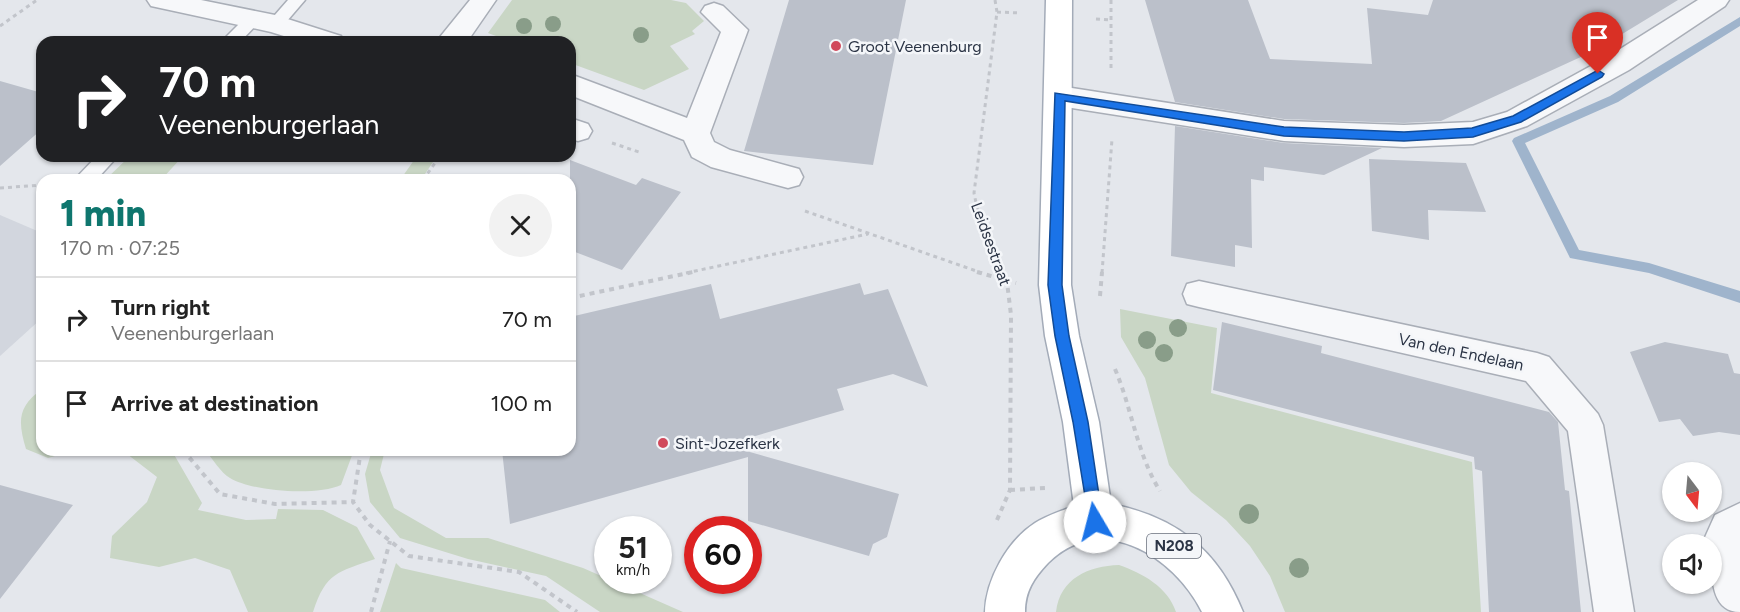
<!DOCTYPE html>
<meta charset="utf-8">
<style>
body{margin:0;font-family:Figtree,sans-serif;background:#f2f2f2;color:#222;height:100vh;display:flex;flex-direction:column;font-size:22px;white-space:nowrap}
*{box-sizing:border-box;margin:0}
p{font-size:20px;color:#767676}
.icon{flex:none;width:33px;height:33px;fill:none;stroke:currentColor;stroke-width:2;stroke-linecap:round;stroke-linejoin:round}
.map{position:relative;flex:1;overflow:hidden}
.details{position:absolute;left:36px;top:174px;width:540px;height:282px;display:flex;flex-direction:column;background:#fff;border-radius:18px;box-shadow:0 2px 4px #0004}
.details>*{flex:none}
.hud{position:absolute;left:36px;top:36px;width:540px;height:126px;border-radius:18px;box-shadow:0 2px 4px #0004;background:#202124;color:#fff;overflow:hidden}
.needle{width:39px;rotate:164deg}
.buttons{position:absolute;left:1662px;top:462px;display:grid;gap:12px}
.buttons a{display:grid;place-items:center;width:60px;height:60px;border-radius:50%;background:#fff;box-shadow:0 2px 4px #0004;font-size:30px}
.speed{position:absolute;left:594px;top:516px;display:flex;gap:12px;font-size:30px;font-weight:700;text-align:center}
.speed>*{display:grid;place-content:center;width:78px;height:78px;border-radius:50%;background:#fff;box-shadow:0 2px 4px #0004;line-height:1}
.speed small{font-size:15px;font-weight:400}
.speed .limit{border:9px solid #d22;background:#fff;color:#111}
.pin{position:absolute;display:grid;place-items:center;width:51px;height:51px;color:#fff;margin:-62px -26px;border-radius:50% 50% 50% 0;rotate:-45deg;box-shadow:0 0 6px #0007}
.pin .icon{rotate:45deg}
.me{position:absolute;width:66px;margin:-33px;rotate:352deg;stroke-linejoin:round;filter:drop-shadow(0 0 4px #0008)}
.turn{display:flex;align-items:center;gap:21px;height:126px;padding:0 24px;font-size:27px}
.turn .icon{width:78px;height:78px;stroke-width:2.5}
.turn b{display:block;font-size:42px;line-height:51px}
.round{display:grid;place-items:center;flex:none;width:63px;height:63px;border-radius:32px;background:#f2f2f2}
.summary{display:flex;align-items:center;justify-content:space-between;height:102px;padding:0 24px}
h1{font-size:36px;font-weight:800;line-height:45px;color:#0f766e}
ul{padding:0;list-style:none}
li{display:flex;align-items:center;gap:18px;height:84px;padding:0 24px;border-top:2px solid #e0e0e0}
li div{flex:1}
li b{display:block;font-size:22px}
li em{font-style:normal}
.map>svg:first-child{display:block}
.built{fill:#d2d6de}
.green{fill:#c9d6c5}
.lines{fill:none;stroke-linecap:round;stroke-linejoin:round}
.stream{fill:#9fb4cc;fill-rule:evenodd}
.building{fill:#bbc0ca}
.lane-casing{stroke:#a9aeb7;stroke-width:3}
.street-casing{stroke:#a9aeb7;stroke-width:3}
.primary-casing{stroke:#a3abb8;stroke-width:3}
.path-far1{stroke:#c2c5cb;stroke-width:3;stroke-dasharray:4 4;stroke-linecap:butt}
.path{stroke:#c2c5cb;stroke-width:4;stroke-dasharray:5 5;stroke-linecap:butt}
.lane{fill:#f7f8fa;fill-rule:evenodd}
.street{fill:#f7f8fa;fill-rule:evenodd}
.primary{fill:#fff;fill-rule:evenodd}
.tree{fill:#899d89}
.route{fill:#1a73e8;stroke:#114b97;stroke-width:1.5}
.poi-dot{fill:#d1495b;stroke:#f4f6f9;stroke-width:2}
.labels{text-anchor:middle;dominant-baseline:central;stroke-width:5;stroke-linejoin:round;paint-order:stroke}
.shield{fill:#f4f6f9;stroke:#676e7b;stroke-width:1.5}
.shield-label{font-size:15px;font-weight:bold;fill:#2b3445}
.poi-label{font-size:16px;fill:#2b3445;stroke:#f4f6f9;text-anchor:start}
.street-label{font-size:16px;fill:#2b3445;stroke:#f4f6f9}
</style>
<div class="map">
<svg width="1740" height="612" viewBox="0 0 1740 612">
<rect width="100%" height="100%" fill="#e4e7ec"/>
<path class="built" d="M0 215 42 233V318L0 356Z"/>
<path class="green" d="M512 0H671L686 3 704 21 692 31 695 34 670 46 689 69 644 90 570 63V42H512L488 33Z
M130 156H183L161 180H105Z
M417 156H437L421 180H400Z
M1120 309 1217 328 1211 393 1472 462 1481 612H1285L1270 576 1250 546 1226 520 1191 492 1169 465 1145 378 1121 337Z
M42 389V450H76L48 458 26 449C18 422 17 407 42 389Z
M106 450 172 451 202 503 198 510 246 520 276 519 278 509 323 510 357 527 375 559C338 572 326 572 313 612H248L230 570 195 558 159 567 110 558 112 536 147 502 157 477 127 454Z
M205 450H354L341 485C317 496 253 492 230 478 221 473 212 458 205 450Z
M372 450H385L380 470 394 508 446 538H488L583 568 683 612H600L546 576 468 559 400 538 370 502 365 474Z
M396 563 401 568 545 600 560 612H380Z
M1119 565C1142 573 1168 587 1176 612H1056C1060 578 1089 566 1119 565Z"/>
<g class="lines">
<path class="stream" d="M1740 17V26L1618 102 1525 143 1579 250 1649 263 1740 291V303L1649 273 1570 258 1512 141 1514 138 1610 96Z"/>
</g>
<path class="building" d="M789 0H906L873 165 744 151Z
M1145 0H1248L1270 59 1372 64 1367 8 1428 15 1433 0H1678L1596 50 1441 121 1404 123 1284 119 1175 102Z
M0 81 42 93V129L0 166Z
M1175 126 1284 143 1382 148 1324 175 1264 167V181L1251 179 1252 248 1235 245V267L1171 256Z
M1369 159 1466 163 1486 212 1428 210 1429 240 1372 231Z
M570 160 636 185 642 178 681 192 622 270 570 250Z
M860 283 864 295 888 289 928 387 893 374 837 389 844 410 725 445 899 494 887 537 873 544 869 556 748 521V457L510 524 502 450H570V317L711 284 720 319Z
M1222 322 1322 346 1321 353 1549 412 1558 422 1565 490 1569 491 1581 612H1489L1482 471 1475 469 1474 457 1213 390Z
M1665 342 1728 354 1734 373 1740 374V435L1719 432 1693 436 1680 419 1659 422 1630 352Z
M0 485 73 505 0 599Z"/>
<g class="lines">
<g class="lane-casing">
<path id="lane" d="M288 0H305L281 28H269L267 24Z
M253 14 261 20 240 42H221L247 16Z
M97 156H118L96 180H74Z"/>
</g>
<g class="street-casing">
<path id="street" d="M147 0H201L275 15 341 36 345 42H303L271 32 151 6Z
M470 0H496L467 42H436Z
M1698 0H1729L1725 6 1629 70 1527 126 1473 144 1404 147 1284 141 1059 106 1049 103 1045 96 1049 89 1059 86 1284 121 1404 125 1473 122 1507 112 1609 56Z
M714 3 723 6 748 30 710 133 714 142 730 150 799 169 803 177 799 185 788 188 711 167 692 157 684 140 570 95V74L687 118 721 32 701 12 705 6Z
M570 118 588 124 592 131 588 138 578 141 570 139Z
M1199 281 1537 353 1549 357 1598 414 1603 425 1634 612H1594L1568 431 1526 381 1199 307 1187 304 1183 294 1187 284Z
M1740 503V612C1707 612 1712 567 1712 544H1702L1715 515Z"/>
</g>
<g class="primary-casing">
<path id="primary" d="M1046 0H1072L1071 285 1079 336 1099 422 1111 504C1177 517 1218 550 1243 612H1202C1174 556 1101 510 1048 563 1034 578 1025 591 1025 612H985C986 580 1007 541 1035 523 1046 516 1061 511 1074 506L1063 422 1045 336 1039 285Z"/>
</g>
<path class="path-far1" d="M995 0 997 12 974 193 981 227 1003 273
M1111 0V68
M997 12 1020 13
M1096 19 1110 20
M0 26 37 0
M612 143 639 152
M423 180 440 156
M0 188 42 185
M805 211 982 273
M686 273 868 234
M1102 273 1112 139"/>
<path class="path" d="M977 272 1016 283
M1100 296 1102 272
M570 298 693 272
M1115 369C1132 409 1137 454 1160 491
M183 450 220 494 275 504 353 502
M361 450 353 502 370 525 409 556 519 572 577 612
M1010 490 1045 488
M997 520 1010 490 1011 315 1007 282 1002 272
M371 612 390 541"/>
<use href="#lane" class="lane"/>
<use href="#street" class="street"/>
<use href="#primary" class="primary"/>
</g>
<g class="tree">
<circle cx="553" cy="24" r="8"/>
<circle cx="524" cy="26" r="8"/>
<circle cx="641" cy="35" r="8"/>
<circle cx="1178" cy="328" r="9"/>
<circle cx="1147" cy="340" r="9"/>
<circle cx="1164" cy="353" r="9"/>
<circle cx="1249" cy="514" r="10"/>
<circle cx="1299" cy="568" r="10"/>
</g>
<path class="route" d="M1598 70 1604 74 1602 77 1521 122 1473 137 1404 141 1284 136 1065 101 1062 285 1069 336 1088 422 1103 522 1101 527 1095 529 1090 527 1073 422 1055 336 1048 285 1055 93 1284 127 1404 132 1472 128 1513 116Z"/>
<g class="poi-dot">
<circle cx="836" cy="46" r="6"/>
<circle cx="663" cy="443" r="6"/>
</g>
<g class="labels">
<rect class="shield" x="1147" y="534" width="54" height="24" rx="4.5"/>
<g class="shield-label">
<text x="1174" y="546">N208</text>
</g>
<g class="poi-label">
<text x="848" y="46">Groot Veenenburg</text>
<text x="675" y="443">Sint-Jozefkerk</text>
</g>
<g class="street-label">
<text transform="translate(991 244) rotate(70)">Leidsestraat</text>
<text transform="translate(1461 352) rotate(12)">Van den Endelaan</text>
</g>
</g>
</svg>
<div class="buttons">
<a><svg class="needle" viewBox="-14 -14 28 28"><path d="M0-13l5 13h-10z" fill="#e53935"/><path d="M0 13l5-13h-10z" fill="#767676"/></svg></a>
<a><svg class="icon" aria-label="sound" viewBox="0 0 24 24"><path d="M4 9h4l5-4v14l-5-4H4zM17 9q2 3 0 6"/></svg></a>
</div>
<div class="speed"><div>51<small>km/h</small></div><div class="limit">60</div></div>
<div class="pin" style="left:1598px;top:74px;background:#d93025"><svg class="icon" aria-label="arrive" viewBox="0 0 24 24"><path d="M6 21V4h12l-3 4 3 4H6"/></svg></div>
<svg class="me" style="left:1095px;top:522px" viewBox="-20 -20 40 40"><circle r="19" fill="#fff"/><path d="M0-13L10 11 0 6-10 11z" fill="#1a73e8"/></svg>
<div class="hud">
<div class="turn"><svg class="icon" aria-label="right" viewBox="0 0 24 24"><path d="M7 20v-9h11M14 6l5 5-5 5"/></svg><div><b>70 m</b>Veenenburgerlaan</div></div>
</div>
<section class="details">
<div class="summary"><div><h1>1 min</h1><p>170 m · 07:25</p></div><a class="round"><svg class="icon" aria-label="close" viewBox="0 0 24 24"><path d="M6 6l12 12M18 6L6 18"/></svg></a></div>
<ul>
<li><svg class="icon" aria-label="right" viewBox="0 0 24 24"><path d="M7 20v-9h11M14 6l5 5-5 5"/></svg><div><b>Turn right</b><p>Veenenburgerlaan</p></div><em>70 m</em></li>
<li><svg class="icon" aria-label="arrive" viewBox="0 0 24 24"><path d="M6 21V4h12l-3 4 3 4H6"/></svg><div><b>Arrive at destination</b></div><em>100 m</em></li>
</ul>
</section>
</div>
